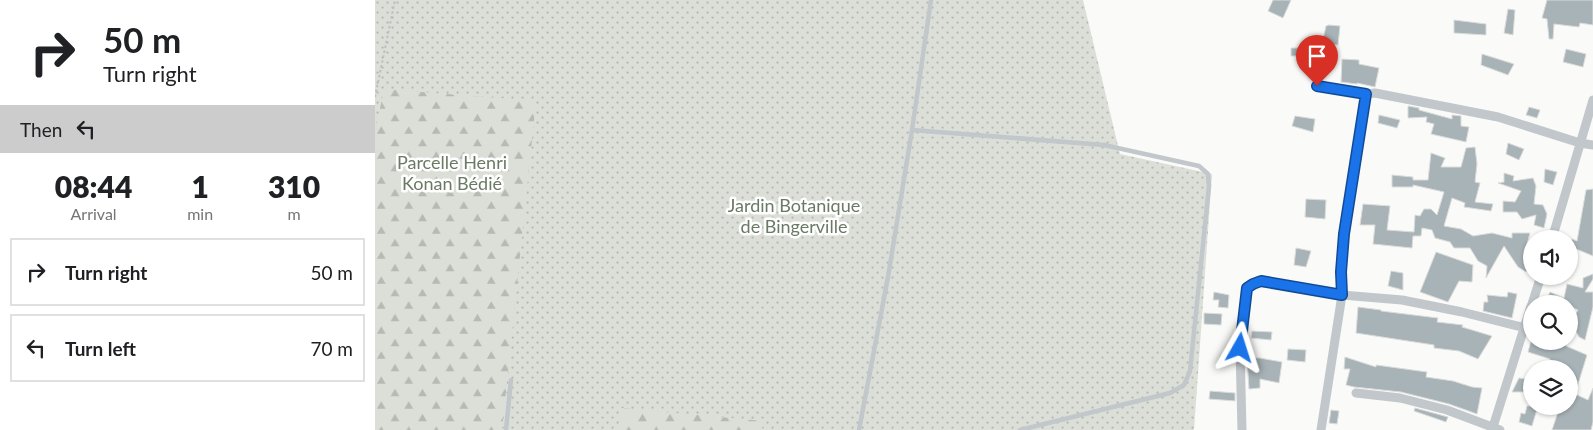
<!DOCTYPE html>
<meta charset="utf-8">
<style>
body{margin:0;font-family:Lato,sans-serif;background:#f6f6f6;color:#202124;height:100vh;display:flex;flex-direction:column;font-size:19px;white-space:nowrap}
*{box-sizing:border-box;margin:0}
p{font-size:16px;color:#757577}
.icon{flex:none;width:28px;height:28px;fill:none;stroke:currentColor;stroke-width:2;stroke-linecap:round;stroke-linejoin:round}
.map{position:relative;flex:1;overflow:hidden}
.side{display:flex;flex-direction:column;background:#fff;width:375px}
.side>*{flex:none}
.banner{background:#fff;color:#202124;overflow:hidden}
.controls{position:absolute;left:1148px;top:230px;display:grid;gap:10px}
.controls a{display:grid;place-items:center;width:55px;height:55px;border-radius:50%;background:#fff;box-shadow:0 1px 4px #0004;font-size:25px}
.pin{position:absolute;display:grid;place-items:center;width:42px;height:42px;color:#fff;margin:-51px -21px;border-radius:50% 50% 50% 0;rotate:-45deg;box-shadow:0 0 5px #0007}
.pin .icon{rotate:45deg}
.me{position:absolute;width:55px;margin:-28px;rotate:6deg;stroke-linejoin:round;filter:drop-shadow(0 0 4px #0008)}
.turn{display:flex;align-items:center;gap:18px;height:105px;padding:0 20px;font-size:22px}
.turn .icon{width:65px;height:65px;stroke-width:2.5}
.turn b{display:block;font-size:35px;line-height:42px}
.then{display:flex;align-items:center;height:48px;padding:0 20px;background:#0003;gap:10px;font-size:19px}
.eta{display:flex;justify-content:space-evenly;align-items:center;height:85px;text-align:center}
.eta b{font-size:30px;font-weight:800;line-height:35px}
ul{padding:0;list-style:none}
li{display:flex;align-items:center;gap:15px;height:68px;margin:0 10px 8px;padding:0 10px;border:2px solid #e0e0e0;border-radius:0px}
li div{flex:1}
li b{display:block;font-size:19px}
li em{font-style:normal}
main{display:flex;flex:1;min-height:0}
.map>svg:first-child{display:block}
.grass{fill:url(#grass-dots)}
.forest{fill:url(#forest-firs)}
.building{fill:#a8b3b7;stroke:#dcdcda}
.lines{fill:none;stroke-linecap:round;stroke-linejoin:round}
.path{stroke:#bbc0c2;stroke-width:2;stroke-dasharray:2.5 2.5;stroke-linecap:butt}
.service{stroke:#c1c7ca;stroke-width:4.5}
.minor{stroke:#c1c7ca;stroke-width:9}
.route-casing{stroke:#114b97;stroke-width:12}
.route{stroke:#1a73e8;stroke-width:9}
.labels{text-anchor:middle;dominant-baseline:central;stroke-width:5;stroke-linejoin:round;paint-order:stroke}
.park-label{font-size:18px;fill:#6a7a64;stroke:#fff}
</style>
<main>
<section class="side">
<div class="banner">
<div class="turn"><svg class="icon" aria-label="right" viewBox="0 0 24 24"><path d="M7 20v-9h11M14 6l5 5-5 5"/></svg><div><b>50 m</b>Turn right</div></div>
<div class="then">Then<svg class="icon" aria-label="left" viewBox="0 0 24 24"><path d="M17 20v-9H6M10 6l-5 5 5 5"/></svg></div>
</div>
<div class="eta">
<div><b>08:44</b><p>Arrival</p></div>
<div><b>1</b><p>min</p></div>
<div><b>310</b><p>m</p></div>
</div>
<ul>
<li><svg class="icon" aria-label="right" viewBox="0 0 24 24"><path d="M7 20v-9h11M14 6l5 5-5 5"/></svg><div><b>Turn right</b></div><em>50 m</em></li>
<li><svg class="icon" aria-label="left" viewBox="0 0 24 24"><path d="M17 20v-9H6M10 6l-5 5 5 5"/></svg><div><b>Turn left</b></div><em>70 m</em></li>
</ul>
</section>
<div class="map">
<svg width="1218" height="430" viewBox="0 0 1218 430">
<defs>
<pattern id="grass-dots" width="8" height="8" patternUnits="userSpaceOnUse" patternTransform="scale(1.25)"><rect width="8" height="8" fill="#dbdfd7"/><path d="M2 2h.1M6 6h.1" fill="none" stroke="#b5bab4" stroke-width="1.8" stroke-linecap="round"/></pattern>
<pattern id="forest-firs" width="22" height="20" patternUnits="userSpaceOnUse" patternTransform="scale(1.25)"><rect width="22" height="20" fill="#dbdfd7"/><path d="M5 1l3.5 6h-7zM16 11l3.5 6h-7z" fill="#b5bab4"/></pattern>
</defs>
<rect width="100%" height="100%" fill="#fafaf8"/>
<path class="grass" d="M0 0H708L745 154 837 174 819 430H0Z"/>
<path class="forest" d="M9 89 161 101 127 430H0V133Z
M246 408 388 421 387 430H244Z"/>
<path class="building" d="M898 0H916L908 18 893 11Z
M1172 0H1218V25L1205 23 1204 27 1179 24 1178 39H1174L1172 19 1167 18Z
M1133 9 1140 10 1138 35 1129 33Z
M1079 20 1111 24V35L1079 33Z
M954 25 965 26 963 45 947 44 951 26Z
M916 48H926L927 56H916Z
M1191 49 1211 54 1208 67 1188 62Z
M1107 54 1139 64 1133 75 1106 65Z
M967 59 984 60V64L1004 68 1000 87 982 83V84L966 82Z
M1033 106 1044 108V110L1077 119V115L1086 116V126L1094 127 1091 142 1056 134 1059 124 1051 122 1052 117 1033 118Z
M1154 107 1165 110 1162 118 1151 115Z
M1004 115 1025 120 1022 128 1003 123Z
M920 116 940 119 938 132 917 126Z
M1133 143 1149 149 1144 160 1131 154Z
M1100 147 1102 164 1100 182 1105 183 1100 202 1118 204 1116 211 1089 207 1090 203 1077 198 1069 226 1086 229 1098 236 1117 233 1137 238V233H1155L1152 244 1156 268 1151 272 1143 267 1129 246 1111 278 1112 266 1103 261 1095 248H1079L1075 242 1060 238 1057 230 1047 228 1046 236H1038L1037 248 998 244 1000 225H985L988 204 1015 206 1012 230 1039 232 1040 215 1045 216 1049 209H1056L1062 215 1069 192 1038 185V187H1017V175L1038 177V180H1053L1056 153 1070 158 1066 167H1086L1091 148Z
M1170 169 1182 172 1178 185 1169 182Z
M1129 173 1139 176 1138 181 1158 178 1161 186 1159 204 1168 205 1172 214 1169 228 1159 225 1161 215 1147 219 1142 212H1128V201L1140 202 1146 191 1123 183 1129 182Z
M1218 189V256L1194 246 1197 239 1202 241 1211 190Z
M931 199 951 200 950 219 930 217Z
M921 248 936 251 931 267 919 265Z
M1061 252 1098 265 1097 282 1084 281 1073 302 1045 292Z
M1016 271 1028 273V290L1013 286Z
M1218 274V279L1210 292H1218V307L1210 340 1204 337 1196 322 1203 310 1194 306V304H1170L1175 292 1189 298 1192 284 1208 288V278Z
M839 292 854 295 853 308 843 307 844 300H838Z
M1133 292 1142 294 1137 318 1108 311 1109 302H1113L1112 295 1132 297Z
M983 307 1006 310V311L1063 318 1062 322 1088 325 1087 327 1117 336 1103 359 1084 351 1059 348V345L981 333Z
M829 313 847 314 846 325 829 324Z
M877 331 897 332 896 340 876 338Z
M1156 341H1175L1182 344 1183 341H1193L1191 346 1212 355 1200 394 1213 400 1218 388V422L1216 430H1177L1185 406H1194V369H1173L1175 359 1153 352Z
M913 349 931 350 930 362 912 360Z
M970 357 1001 367V365L1052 372 1051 377 1078 381 1097 387 1107 388 1102 414 1074 404 1026 392 979 387 971 385 975 369H969Z
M872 358H885L907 362 904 383 885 379V388L874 389Z
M1144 378 1156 380V392H1137Z
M835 391 860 393V401L834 399Z
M1152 406H1163L1157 426 1144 422 1146 413 1150 414Z
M1040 408 1073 417 1071 422 1039 411Z
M956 410 964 411 962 424 954 423Z"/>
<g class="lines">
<path class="path" d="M0 97 20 0"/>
<path class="service" d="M537 130 729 145 824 166 833 174 834 186 815 371 809 385 795 393 645 430
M131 430 136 380
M484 430 513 277 537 130 556 0"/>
<path class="minor" d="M942 86 991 94 1000 93 1123 117 1205 143 1218 145
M991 94 969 234 966 272 967 295 1027 300 1087 312 1150 328
M1177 239 1218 100
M1157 304 1166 276
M981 393 1025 398 1072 410 1125 430
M867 430 865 348 872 288 878 284 886 281 967 295 946 430
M1117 430 1156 306"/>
</g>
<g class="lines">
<g class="route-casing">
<path id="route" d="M865 348 872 288 878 284 886 281 967 295 966 272 969 234 991 94 942 86"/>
</g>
<use href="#route" class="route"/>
</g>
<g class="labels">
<g class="park-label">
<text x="77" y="162">Parcelle Henri<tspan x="77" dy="21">Konan Bédié</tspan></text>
<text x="419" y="205">Jardin Botanique<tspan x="419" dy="21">de Bingerville</tspan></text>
</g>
</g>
</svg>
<div class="controls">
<a><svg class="icon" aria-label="sound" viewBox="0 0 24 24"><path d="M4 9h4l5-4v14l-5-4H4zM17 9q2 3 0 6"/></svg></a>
<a><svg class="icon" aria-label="search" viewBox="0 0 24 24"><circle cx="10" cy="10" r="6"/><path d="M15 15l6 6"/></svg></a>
<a><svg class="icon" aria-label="layers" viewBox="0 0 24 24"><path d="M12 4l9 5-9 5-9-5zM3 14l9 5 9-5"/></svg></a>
</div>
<div class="pin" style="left:942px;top:86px;background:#d93025"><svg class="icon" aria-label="arrive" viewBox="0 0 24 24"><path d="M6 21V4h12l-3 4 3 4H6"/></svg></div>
<svg class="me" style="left:865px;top:348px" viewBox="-20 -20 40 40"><path d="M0-17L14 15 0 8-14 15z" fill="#1a73e8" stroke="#fff" stroke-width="4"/></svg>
</div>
</main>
